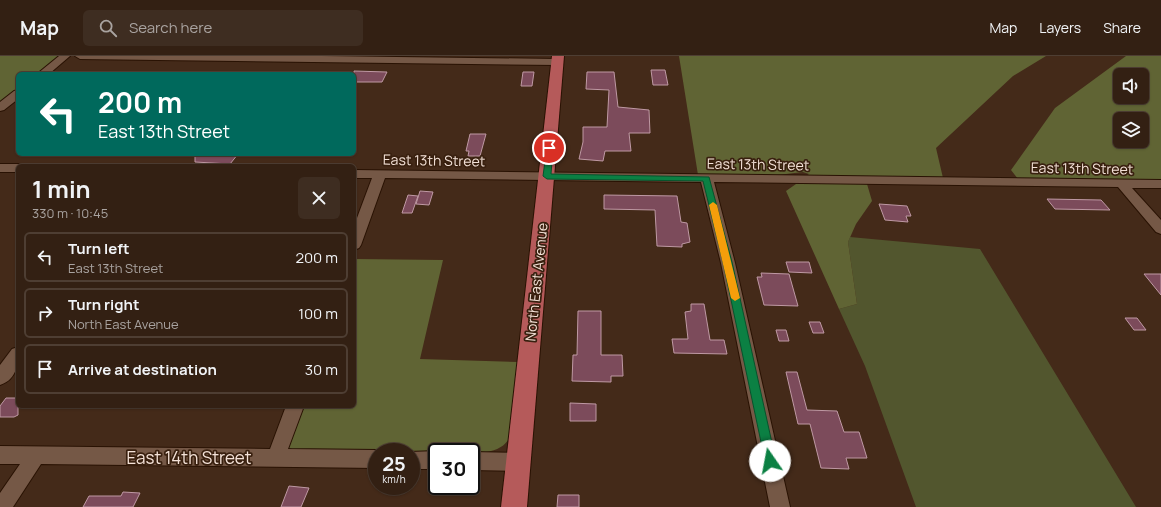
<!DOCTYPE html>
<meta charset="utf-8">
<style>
body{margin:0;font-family:Manrope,sans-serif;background:#3e2d21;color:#f1f3f6;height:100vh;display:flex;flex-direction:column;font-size:15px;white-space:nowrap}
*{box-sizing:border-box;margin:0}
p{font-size:13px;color:#a9a3a0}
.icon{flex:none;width:22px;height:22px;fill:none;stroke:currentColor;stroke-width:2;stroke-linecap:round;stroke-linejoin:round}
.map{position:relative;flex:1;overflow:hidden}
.details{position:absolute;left:16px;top:108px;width:340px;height:244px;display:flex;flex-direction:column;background:#332013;border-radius:6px;box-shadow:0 1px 3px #0004,0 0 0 1px #4e3e33}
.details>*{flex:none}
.banner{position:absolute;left:16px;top:16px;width:340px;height:84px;border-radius:6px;box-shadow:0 1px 3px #0004,0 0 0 1px #4e3e33;background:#00695c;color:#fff;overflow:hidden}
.controls{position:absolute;left:1113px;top:12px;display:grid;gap:8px}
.controls a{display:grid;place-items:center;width:36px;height:36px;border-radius:6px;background:#332013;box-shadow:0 1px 3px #0004,0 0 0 1px #4e3e33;font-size:20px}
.speed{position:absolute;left:368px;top:387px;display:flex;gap:8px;font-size:20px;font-weight:700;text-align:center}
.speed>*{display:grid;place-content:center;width:52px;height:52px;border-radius:50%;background:#332013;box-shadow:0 1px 3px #0004,0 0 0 1px #4e3e33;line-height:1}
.speed small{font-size:10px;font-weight:400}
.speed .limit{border:2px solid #111;border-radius:6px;background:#fff;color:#111}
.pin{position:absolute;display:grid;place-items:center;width:34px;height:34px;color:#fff;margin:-17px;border:2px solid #fff;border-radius:50%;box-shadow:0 1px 4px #0007}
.me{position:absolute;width:44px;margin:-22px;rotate:348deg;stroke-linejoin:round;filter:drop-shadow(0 0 3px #0008)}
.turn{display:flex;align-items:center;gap:14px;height:84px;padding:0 16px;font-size:18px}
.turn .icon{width:52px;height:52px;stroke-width:2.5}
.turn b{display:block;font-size:28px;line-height:34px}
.round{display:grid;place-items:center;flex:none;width:42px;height:42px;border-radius:6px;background:#3e2d21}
.summary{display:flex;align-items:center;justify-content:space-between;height:68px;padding:0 16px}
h1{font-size:24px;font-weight:700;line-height:30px}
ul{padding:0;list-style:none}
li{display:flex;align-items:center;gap:12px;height:50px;margin:0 8px 6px;padding:0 8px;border:2px solid #4e3e33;border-radius:6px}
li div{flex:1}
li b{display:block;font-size:15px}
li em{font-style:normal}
header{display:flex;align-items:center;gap:24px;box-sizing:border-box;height:56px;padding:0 20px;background:#332013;border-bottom:1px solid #4e3e33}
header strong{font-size:19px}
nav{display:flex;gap:22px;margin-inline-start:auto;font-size:14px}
.search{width:280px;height:36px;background:#3e2d21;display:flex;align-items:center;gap:10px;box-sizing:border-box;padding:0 14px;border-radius:6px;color:#a9a3a0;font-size:15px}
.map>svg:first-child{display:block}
.green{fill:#52562e}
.forest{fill:#606434;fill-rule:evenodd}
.building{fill:#7c4b5b;stroke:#bf99a4}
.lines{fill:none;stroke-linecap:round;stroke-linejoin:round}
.minor-casing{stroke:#291203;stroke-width:2}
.major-casing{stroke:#291203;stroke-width:2}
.minor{fill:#755846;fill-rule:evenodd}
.major{fill:#b55a5a;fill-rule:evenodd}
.route{fill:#0b8043;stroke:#07532c}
.slow{fill:#f59e0b}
.labels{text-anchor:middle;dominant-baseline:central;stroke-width:3.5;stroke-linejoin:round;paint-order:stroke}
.street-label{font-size:14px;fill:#f4e2d8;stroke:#39200f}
.near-street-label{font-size:17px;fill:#f4e2d8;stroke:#39200f}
</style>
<header>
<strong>Map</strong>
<div class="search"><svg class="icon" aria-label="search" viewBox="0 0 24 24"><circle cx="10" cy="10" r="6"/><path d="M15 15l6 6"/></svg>Search here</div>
<nav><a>Map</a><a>Layers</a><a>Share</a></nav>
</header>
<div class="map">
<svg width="1161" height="451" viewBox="0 0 1161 451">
<rect width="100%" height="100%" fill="#442a19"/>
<path class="green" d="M850 181 980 193 1136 451H916L865 310 839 253 857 248 848 186Z"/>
<path class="forest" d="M0 0H60L51 6 38 18H18V34L0 48Z
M679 0H1046L1013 20 936 92 943 122 806 120 809 118 803 116 769 120 698 119Z
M1126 0H1161V124L1018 123 1011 114 1055 52ZM1120 19H1142V41H1120ZM1120 63H1142V85H1120Z
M796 128H867L872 145 856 168 848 186 857 248 839 253 786 135Z
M354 203 443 204 420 303 519 306 511 379C506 390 498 394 486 396L297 395 287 391 298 350H354Z"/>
<path class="building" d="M651 14H665L668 29H653Z
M354 15 387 16 382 26H354Z
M523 16H534L532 30H521Z
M587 16H614L618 51 649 54 650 77H629L631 95H605L603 105 579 103 583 86V71H607L609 34 586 33Z
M470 78H486L480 100H468L469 95H466Z
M195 98H238L230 108 195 106Z
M420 135 433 136 429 149 416 148Z
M408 139 418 140 412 157H402Z
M604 139 677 140 681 166 687 167 690 186 682 188V191L657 190 655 154 604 153Z
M1047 143 1101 144 1110 154 1055 153Z
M879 148 907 150 911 160H906L908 166 885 164Z
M786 206H809L812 217 789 216Z
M761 217 789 218 798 250 764 249 757 221H762Z
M1144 218H1161V239Z
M691 248H704L710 284H724L727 298 674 297 672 283H688L685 256 691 255Z
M578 255H601V299H622L623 320H611V326L572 325 573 299H577Z
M1125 262H1137L1146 274H1134Z
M809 266H820L824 277H813Z
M776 274H786L789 285H779Z
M786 316H797L807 354 837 355 844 376H859L867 402H846L849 413 821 412 810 368H798Z
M6 342H18V359L14 361H0V350Z
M570 347 596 348V365H570Z
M289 430 309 432 301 451H281Z
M123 436 140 437 133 451H83L89 440H121Z
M558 439H579V451H557Z"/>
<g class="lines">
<g class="minor-casing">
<path id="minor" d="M59 0H70L49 18H37Z
M75 0H322L557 3 562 6 557 9 80 3Z
M18 34V43L4 54 0 55V46L14 35Z
M0 108H18L23 110H18V116H0Z
M354 114 1161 124V132H1132L1161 164V178L1156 176 1118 131 714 126 735 207 790 451H770L721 207 701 126 385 122 361 189 359 192 354 194V170L372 122H354Z
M18 291C18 307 18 323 0 329V309L12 293Z
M286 350H304L288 393 377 394 381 396H377V412L41 408 13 451H0V437L20 408H0V390L270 393Z
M437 395 439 396H437V413H411V396H409Z
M471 396 518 397 525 400 527 406 525 412 518 415 471 414Z"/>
</g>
<g class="major-casing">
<path id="major" d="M552 0H564L527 451H501Z"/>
</g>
<use href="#minor" class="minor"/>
<use href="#major" class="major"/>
</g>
<path class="route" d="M547 90 553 92 551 118 709 121 732 206 776 405 774 409 770 410 766 409 765 405 723 206 703 125 547 123 543 120Z"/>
<path class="slow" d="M713 146 717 149 740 242 735 245 731 242 709 149Z"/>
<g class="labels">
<g class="street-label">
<text transform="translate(434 104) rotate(1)">East 13th Street</text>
<text transform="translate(758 108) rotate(1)">East 13th Street</text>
<text transform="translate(1082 112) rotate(1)">East 13th Street</text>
<text transform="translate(536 226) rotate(-84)">North East Avenue</text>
</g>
<g class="near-street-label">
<text x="189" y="401">East 14th Street</text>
</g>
</g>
</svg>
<div class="controls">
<a><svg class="icon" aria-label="sound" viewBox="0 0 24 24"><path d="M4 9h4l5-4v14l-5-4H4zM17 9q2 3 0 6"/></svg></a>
<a><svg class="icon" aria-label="layers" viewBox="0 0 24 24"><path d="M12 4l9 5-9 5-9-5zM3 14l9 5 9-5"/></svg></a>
</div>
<div class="speed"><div>25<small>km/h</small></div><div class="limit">30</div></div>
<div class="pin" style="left:549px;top:92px;background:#d93025"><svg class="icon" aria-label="arrive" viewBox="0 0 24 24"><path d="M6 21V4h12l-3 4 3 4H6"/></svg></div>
<svg class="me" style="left:770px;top:405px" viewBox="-20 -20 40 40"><circle r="19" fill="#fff"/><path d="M0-13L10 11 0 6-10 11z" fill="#0b8043"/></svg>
<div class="banner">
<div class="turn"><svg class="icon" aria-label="left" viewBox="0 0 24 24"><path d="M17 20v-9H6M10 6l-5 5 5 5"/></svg><div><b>200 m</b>East 13th Street</div></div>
</div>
<section class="details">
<div class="summary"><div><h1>1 min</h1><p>330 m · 10:45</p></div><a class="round"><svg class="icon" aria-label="close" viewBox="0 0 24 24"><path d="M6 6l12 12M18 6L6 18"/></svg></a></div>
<ul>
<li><svg class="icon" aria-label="left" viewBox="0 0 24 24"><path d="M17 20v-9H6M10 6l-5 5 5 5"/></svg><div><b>Turn left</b><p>East 13th Street</p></div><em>200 m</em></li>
<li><svg class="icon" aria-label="right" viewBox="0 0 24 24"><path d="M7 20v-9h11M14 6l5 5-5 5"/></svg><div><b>Turn right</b><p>North East Avenue</p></div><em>100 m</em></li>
<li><svg class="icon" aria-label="arrive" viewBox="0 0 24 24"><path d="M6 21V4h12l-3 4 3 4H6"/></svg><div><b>Arrive at destination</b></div><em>30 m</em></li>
</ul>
</section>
</div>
